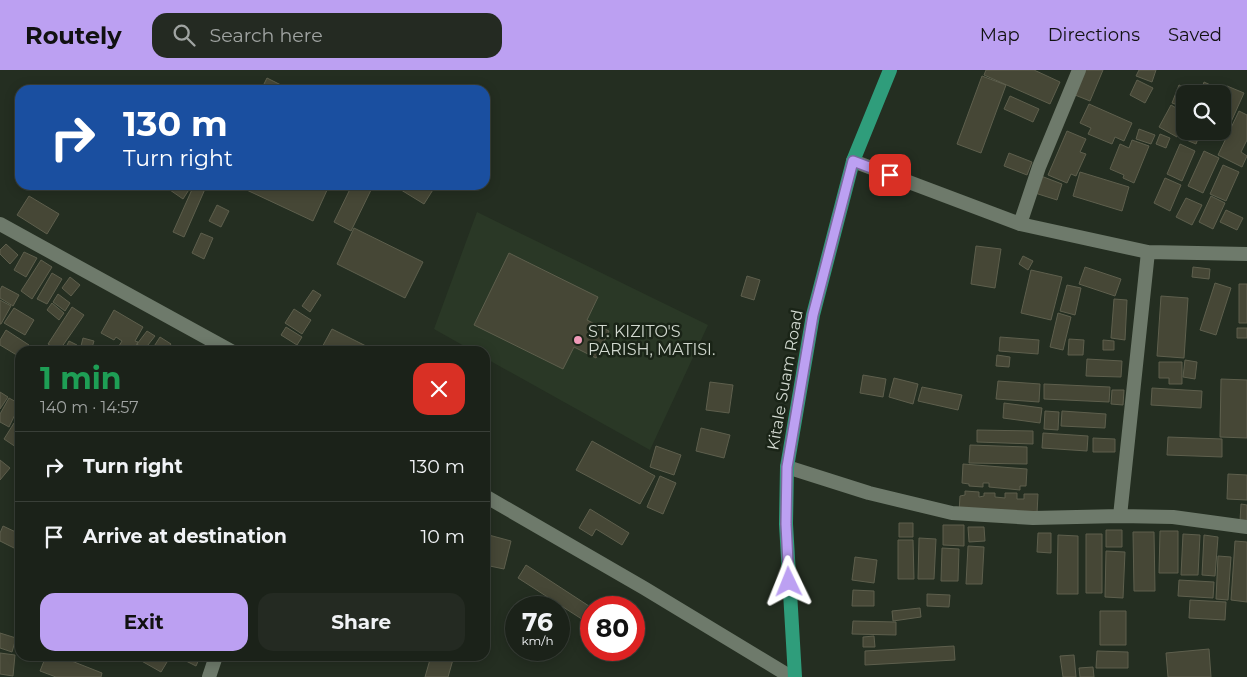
<!DOCTYPE html>
<meta charset="utf-8">
<style>
body{margin:0;font-family:Montserrat,sans-serif;background:#242a22;color:#f1f3f6;height:100vh;display:flex;flex-direction:column;font-size:19px;white-space:nowrap}
*{box-sizing:border-box;margin:0}
p{font-size:16px;color:#a0a4a2}
.icon{flex:none;width:28px;height:28px;fill:none;stroke:currentColor;stroke-width:2;stroke-linecap:round;stroke-linejoin:round}
.map{position:relative;flex:1;overflow:hidden}
.side{position:absolute;left:15px;top:276px;width:475px;height:315px;display:flex;flex-direction:column;background:#1b2219;border-radius:15px;box-shadow:0 2px 12px #0003,0 0 0 1px #393f38}
.side>*{flex:none}
.top-card{position:absolute;left:15px;top:15px;width:475px;height:105px;border-radius:15px;box-shadow:0 2px 12px #0003,0 0 0 1px #393f38;background:#1a4fa0;color:#fff;overflow:hidden}
.buttons{position:absolute;left:1176px;top:15px;display:grid;gap:10px}
.buttons a{display:grid;place-items:center;width:55px;height:55px;border-radius:10px;background:#1b2219;box-shadow:0 2px 12px #0003,0 0 0 1px #393f38;font-size:25px}
.speed{position:absolute;left:505px;top:526px;display:flex;gap:10px;font-size:25px;font-weight:700;text-align:center}
.speed>*{display:grid;place-content:center;width:65px;height:65px;border-radius:50%;background:#1b2219;box-shadow:0 2px 12px #0003,0 0 0 1px #393f38;line-height:1}
.speed small{font-size:12px;font-weight:400}
.speed .limit{border:8px solid #d22;background:#fff;color:#111}
.pin{position:absolute;display:grid;place-items:center;width:42px;height:42px;color:#fff;margin:-21px;border-radius:10px;box-shadow:0 2px 8px #0006}
.me{position:absolute;width:55px;margin:-28px;rotate:358deg;stroke-linejoin:round;filter:drop-shadow(0 0 4px #0008)}
.turn{display:flex;align-items:center;gap:18px;height:105px;padding:0 25px;font-size:22px}
.turn .icon{width:65px;height:65px;stroke-width:2.5}
.turn b{display:block;font-size:35px;line-height:42px}
.round{display:grid;place-items:center;flex:none;width:52px;height:52px;border-radius:15px;background:#242a22}
.headline{display:flex;align-items:center;justify-content:space-between;height:85px;padding:0 25px}
h1{font-size:30px;font-weight:700;line-height:38px;color:#1e9e55}
.primary-button{display:flex;gap:10px;margin-top:auto;padding:10px 25px}
.primary-button a{flex:1;height:58px;border-radius:15px;background:#bca0f2;color:#111;font-size:20px;font-weight:700;line-height:58px;text-align:center}
.primary-button a+a{background:#242a22;color:#f1f3f6}
ul{padding:0;list-style:none}
li{display:flex;align-items:center;gap:15px;height:70px;padding:0 25px;border-top:1px solid #393f38}
li div{flex:1}
li b{display:block;font-size:19px}
li em{font-style:normal}
header{display:flex;align-items:center;gap:30px;box-sizing:border-box;height:70px;padding:0 25px;background:#bca0f2;color:#111}
header strong{font-size:24px}
nav{display:flex;gap:28px;margin-inline-start:auto;font-size:18px}
.search{width:350px;height:45px;background:#242a22;display:flex;align-items:center;gap:12px;box-sizing:border-box;padding:0 18px;border-radius:15px;color:#a0a4a2;font-size:19px}
.map>svg:first-child{display:block}
.built{fill:#2a3826}
.building{fill:#464736;stroke:#5e5f4d}
.lines{fill:none;stroke-linecap:round;stroke-linejoin:round}
.minor{stroke:#6e7a6b;stroke-width:14}
.trunk{stroke:#2f9d7b;stroke-width:14}
.route-casing{stroke:#7a689d;stroke-width:12}
.route{stroke:#bca0f2;stroke-width:9}
.poi-dot{fill:#ef9ab8;stroke:#1a2417;stroke-width:2}
.labels{text-anchor:middle;dominant-baseline:central;stroke-width:5;stroke-linejoin:round;paint-order:stroke}
.poi-label{font-size:16px;fill:#d2d9d0;stroke:#1a2417;text-anchor:start}
.street-label{font-size:16px;fill:#d2d9d0;stroke:#1a2417}
</style>
<header>
<strong>Routely</strong>
<div class="search"><svg class="icon" aria-label="search" viewBox="0 0 24 24"><circle cx="10" cy="10" r="6"/><path d="M15 15l6 6"/></svg>Search here</div>
<nav><a>Map</a><a>Directions</a><a>Saved</a></nav>
</header>
<div class="map">
<svg width="1247" height="607" viewBox="0 0 1247 607">
<rect width="100%" height="100%" fill="#242e21"/>
<path class="built" d="M477 142 708 255 650 380 485 288V281H473L434 259Z"/>
<path class="building" d="M986 0H1034L1060 12 1050 34 984 5Z
M1085 0H1103L1090 31 1075 25Z
M1139 0H1156L1152 12 1136 6Z
M982 6 1006 15 981 83 957 74Z
M267 8 291 20H261Z
M1137 10 1153 18 1145 33 1130 25Z
M1204 12 1217 18 1215 24H1200Z
M1179 15 1194 21 1193 24H1185V38L1172 33Z
M1227 16 1244 23 1231 52 1222 48V27Z
M1010 26 1039 39 1033 52 1004 39Z
M1089 34 1132 53 1124 71 1115 67 1112 74 1088 64 1091 58 1080 53Z
M1171 35 1185 43V52L1177 67 1159 57Z
M1239 41 1247 45V70L1241 82 1247 86 1242 97 1218 85Z
M1139 59 1155 65 1151 74 1136 69Z
M1067 61 1086 69 1080 82 1086 84 1076 106 1071 104 1067 113 1048 105Z
M1187 61H1201L1196 74 1184 69Z
M1160 64 1170 68 1166 78 1156 74Z
M1132 70 1149 76 1134 113 1123 108 1124 105 1110 99 1120 74 1129 78Z
M1180 74 1195 81 1182 111 1167 104Z
M1204 81 1219 88 1203 123 1188 116Z
M1009 83 1032 92 1027 105 1004 96Z
M1223 95 1239 102 1226 131 1210 124Z
M1080 102 1129 117 1122 141 1073 126Z
M1041 106 1062 114 1057 130 1035 123Z
M1165 108 1181 115 1170 141 1154 133Z
M173 115H192L183 129 170 120Z
M194 115 205 119 184 167 173 162Z
M236 115H321L328 118 313 151Z
M352 115H362L371 120 351 161 334 152Z
M393 115H436L424 134Z
M29 126 59 144 47 164 17 145Z
M1211 126 1225 133 1213 159 1199 152Z
M1186 128 1202 135 1192 155 1176 147Z
M217 135 229 141 221 157 209 151Z
M1226 140 1243 148 1237 160 1220 152Z
M354 158 423 192 405 228 337 194Z
M201 163 213 168 204 189 192 183Z
M6 174 18 185 10 194 0 184V180Z
M976 176 1001 179 995 218 971 214Z
M24 182 37 188 26 207 14 200Z
M509 183 598 227 587 250 609 261 596 288 574 277 563 299 474 255Z
M1023 186 1033 191 1028 200 1019 194Z
M41 190 52 197 32 229 21 221Z
M1085 197 1121 209 1115 226 1079 214Z
M1193 197 1210 199 1209 209 1192 207Z
M1031 200 1062 207 1051 250 1021 243Z
M52 203 62 209 47 234 37 229Z
M747 206 760 210 754 230 741 226Z
M70 207 80 215 71 226 62 218Z
M1215 213 1231 218 1216 265 1200 260Z
M1239 214H1247V253H1239Z
M1067 215 1081 218 1075 245 1060 241Z
M2 216 19 225 13 236 0 228V220Z
M313 220 321 225 310 242 302 236Z
M58 224 70 233 65 241 53 232Z
M1161 226 1188 228 1184 288 1157 286Z
M1114 229 1127 230 1125 270 1111 268Z
M0 230 11 236 1 254H0Z
M52 233 64 243 59 250 47 240Z
M72 237 84 245 59 281 48 274Z
M14 238 34 250 25 265 4 253Z
M294 239 311 250 302 264 285 253Z
M114 240 143 257 135 271 138 272 133 281H127L119 276 122 271 116 267 114 270 101 263Z
M1058 243 1071 247 1063 280 1050 277Z
M286 257 302 267 297 275 281 265Z
M1237 258H1247V268H1237Z
M332 259 376 281H320Z
M6 260 29 275 25 281H20V287L0 275V270Z
M147 261 155 266 144 280 137 274Z
M160 267 171 274 166 281H151Z
M1000 267 1039 270 1038 284 999 281Z
M83 268 94 271 91 281 80 280Z
M1069 269 1084 270 1083 285H1068Z
M1103 270 1114 271V280H1103Z
M69 271 77 275 74 281H64Z
M997 285 1010 287 1009 297 996 296Z
M1087 289 1122 291 1121 307 1086 306Z
M1185 290 1197 292 1195 309 1183 307Z
M1159 292H1182V314H1169V308H1159Z
M863 305 886 309 883 327 860 323Z
M894 308 918 314 913 334 889 327Z
M1221 309 1247 310V368L1220 367Z
M998 311 1040 314 1039 332 996 329Z
M710 312 733 315 729 343 706 340Z
M1044 314 1110 317 1109 332 1044 329Z
M922 317 962 325 958 340 918 331Z
M1152 318 1202 321 1201 338 1151 335Z
M1112 320H1124L1123 335 1111 334Z
M0 322 8 327 0 339Z
M9 328 20 334 9 357 0 352V344Z
M1004 333 1042 338 1040 353 1003 348Z
M1045 341 1059 342 1058 360 1044 359Z
M1062 341 1106 344 1105 358 1061 356Z
M14 353 20 357V370L16 377 4 369Z
M701 358 730 365 724 388 696 381Z
M977 360 1033 361V374L977 372Z
M1043 363 1088 366 1087 381 1042 378Z
M1168 367 1222 369V387L1167 385Z
M1093 368 1115 369V382H1093Z
M592 371 655 406 640 434 576 400Z
M970 375 1027 377V394L969 393Z
M656 376 681 385 674 405 650 397Z
M0 390 10 398 0 410Z
M963 394 1027 399 1026 416H1020V420L989 417V413H983V417L969 416V414L962 413Z
M1228 404 1247 405V430L1227 429Z
M660 406 676 413 663 444 647 437Z
M965 421 979 422V427L984 426V423H995V427L1005 428V423H1017V429H1024V424H1038L1037 444 959 442 960 426 965 425Z
M1241 434 1247 435V452L1240 451Z
M590 439 629 463 622 475 596 459 592 466 579 458Z
M899 453H913V467H899Z
M943 455H964V476L943 475Z
M3 456 20 464V481L0 471V463Z
M968 457H984L985 471 969 472Z
M1106 460H1122V477H1106Z
M1160 461H1178V503H1159Z
M1133 462H1154L1155 521H1134Z
M1038 463H1051V483L1037 482Z
M485 464 511 471 504 499 485 495Z
M1086 464H1102V523H1086Z
M1183 464 1200 465 1198 505H1181Z
M1058 465 1078 466V524H1057Z
M1204 465 1218 467 1215 506 1202 505Z
M919 468 936 469 934 509H918Z
M898 470H913L914 509H898Z
M1235 471 1247 472V532L1231 530Z
M968 476 984 477 982 514H966Z
M942 478 959 479 958 511H941Z
M1106 481 1125 482 1123 528 1105 527Z
M1218 486 1231 487 1228 530 1216 529Z
M855 487 877 490 874 513 852 510Z
M526 495 592 538 591 555 518 508Z
M1179 510 1214 512 1213 528 1178 526Z
M853 520 874 521V536H852Z
M927 524 950 525 949 537 927 536Z
M1190 530 1226 532 1225 550 1189 548Z
M920 538 921 547 893 551 892 541Z
M1100 541H1126V575H1100Z
M853 551 896 552V565L852 564Z
M0 563 16 568 12 582 0 578Z
M874 566 875 577H863V567Z
M954 576 955 590 865 595V581Z
M1209 579 1211 607H1168L1166 583Z
M1097 581 1128 582V598H1096Z
M0 583 15 585 13 606 0 604Z
M1074 585 1076 607H1063L1060 586Z
M46 586H59L102 603 101 607H56L40 601Z
M139 586H169L170 587 161 602 138 589Z
M176 586H206L205 589 200 587 196 596Z
M431 586H454L448 607H425Z
M1093 597 1094 607H1080L1079 598Z"/>
<g class="lines">
<path class="minor" d="M853 91 1020 154 1148 182 1247 184
M0 154 231 281
M1020 154 1039 97 1079 0
M787 397 869 423 952 443 1033 448 1120 446 1148 182
M485 426 644 518 791 607
M1120 446 1173 447 1247 457
M209 607 216 586"/>
<path class="trunk" d="M795 607 786 454 787 397 813 245 853 91 890 0"/>
</g>
<g class="lines">
<g class="route-casing">
<path id="route" d="M789 512 786 454 787 397 813 245 853 91 890 105"/>
</g>
<use href="#route" class="route"/>
</g>
<circle class="poi-dot" cx="578" cy="270" r="5"/>
<g class="labels">
<g class="poi-label">
<text x="588" y="261">ST. KIZITO'S<tspan x="588" dy="18">PARISH, MATISI.</tspan></text>
</g>
<g class="street-label">
<text transform="translate(785 310) rotate(-80)">Kitale Suam Road</text>
</g>
</g>
</svg>
<div class="buttons">
<a><svg class="icon" aria-label="search" viewBox="0 0 24 24"><circle cx="10" cy="10" r="6"/><path d="M15 15l6 6"/></svg></a>
</div>
<div class="speed"><div>76<small>km/h</small></div><div class="limit">80</div></div>
<div class="pin" style="left:890px;top:105px;background:#d93025"><svg class="icon" aria-label="arrive" viewBox="0 0 24 24"><path d="M6 21V4h12l-3 4 3 4H6"/></svg></div>
<svg class="me" style="left:789px;top:512px" viewBox="-20 -20 40 40"><path d="M0-17L14 15 0 8-14 15z" fill="#bca0f2" stroke="#fff" stroke-width="4"/></svg>
<div class="top-card">
<div class="turn"><svg class="icon" aria-label="right" viewBox="0 0 24 24"><path d="M7 20v-9h11M14 6l5 5-5 5"/></svg><div><b>130 m</b>Turn right</div></div>
</div>
<section class="side">
<div class="headline"><div><h1>1 min</h1><p>140 m · 14:57</p></div><a class="round" style="background:#d93025;color:#fff"><svg class="icon" aria-label="close" viewBox="0 0 24 24"><path d="M6 6l12 12M18 6L6 18"/></svg></a></div>
<ul>
<li><svg class="icon" aria-label="right" viewBox="0 0 24 24"><path d="M7 20v-9h11M14 6l5 5-5 5"/></svg><div><b>Turn right</b></div><em>130 m</em></li>
<li><svg class="icon" aria-label="arrive" viewBox="0 0 24 24"><path d="M6 21V4h12l-3 4 3 4H6"/></svg><div><b>Arrive at destination</b></div><em>10 m</em></li>
</ul>
<div class="primary-button"><a>Exit</a><a>Share</a></div>
</section>
</div>
